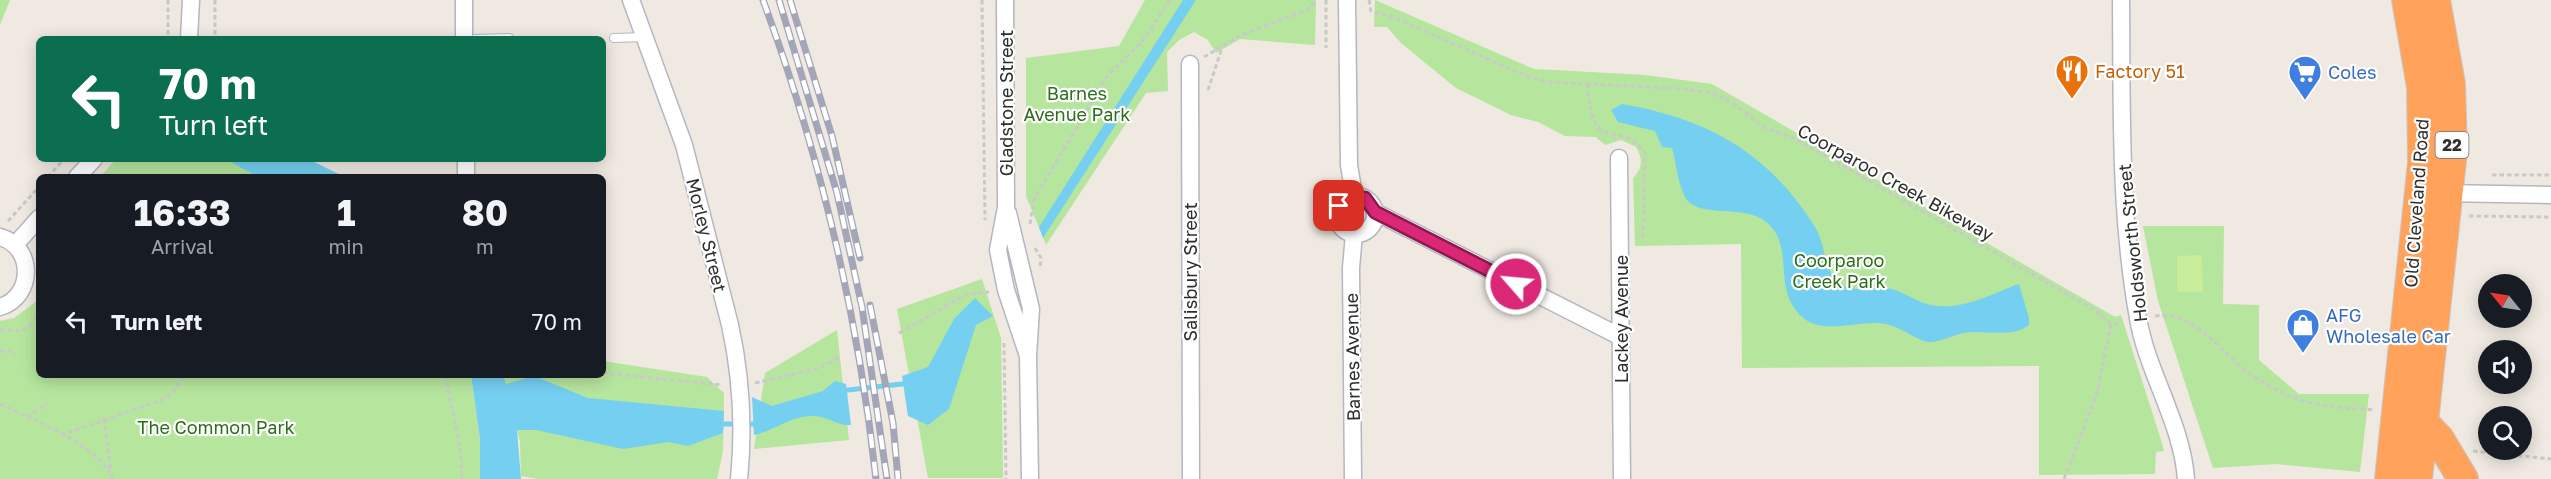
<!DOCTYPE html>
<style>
body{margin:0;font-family:"Golos Text",sans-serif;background:#20242c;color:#f1f3f6;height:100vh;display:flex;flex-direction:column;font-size:22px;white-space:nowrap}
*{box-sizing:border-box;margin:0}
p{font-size:20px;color:#9ea1a6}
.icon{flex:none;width:33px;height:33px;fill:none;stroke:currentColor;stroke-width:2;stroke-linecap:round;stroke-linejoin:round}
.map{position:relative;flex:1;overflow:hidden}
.details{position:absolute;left:36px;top:174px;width:570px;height:204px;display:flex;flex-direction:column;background:#171b24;border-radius:9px;box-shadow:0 3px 15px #0003}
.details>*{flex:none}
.hud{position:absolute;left:36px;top:36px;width:570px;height:126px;border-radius:9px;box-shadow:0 3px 15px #0003;background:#0b6e4f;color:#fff;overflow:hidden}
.needle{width:39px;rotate:300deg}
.buttons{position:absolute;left:2478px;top:274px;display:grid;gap:12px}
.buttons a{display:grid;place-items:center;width:54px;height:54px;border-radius:50%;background:#171b24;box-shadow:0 3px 15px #0003;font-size:30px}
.pin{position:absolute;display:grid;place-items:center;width:51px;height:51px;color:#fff;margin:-26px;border-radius:12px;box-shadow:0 3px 9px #0006}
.me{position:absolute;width:66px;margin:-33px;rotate:297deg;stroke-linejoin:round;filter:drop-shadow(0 0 4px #0008)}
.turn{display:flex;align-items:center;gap:21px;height:126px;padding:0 24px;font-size:27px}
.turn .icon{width:78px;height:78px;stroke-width:2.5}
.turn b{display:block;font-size:42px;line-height:51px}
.eta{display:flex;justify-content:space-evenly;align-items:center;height:102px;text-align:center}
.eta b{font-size:36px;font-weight:700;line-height:42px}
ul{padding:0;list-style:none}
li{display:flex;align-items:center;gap:18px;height:90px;padding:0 24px}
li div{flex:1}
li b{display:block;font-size:22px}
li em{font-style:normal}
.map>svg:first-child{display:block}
.green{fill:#b6e59e}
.pitch{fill:#c9ec9a}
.water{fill:#75cff0}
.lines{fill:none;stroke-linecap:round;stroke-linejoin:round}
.stream{stroke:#75cff0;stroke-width:5}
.lane-casing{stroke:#b4b7c1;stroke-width:10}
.street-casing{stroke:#b4b7c1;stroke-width:19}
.highway-casing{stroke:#c9c9c9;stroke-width:32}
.path{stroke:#c9c9c9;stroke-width:3;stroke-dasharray:4.5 3;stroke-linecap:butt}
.lane{stroke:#fff;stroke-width:8}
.street{stroke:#fff;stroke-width:16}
.highway{stroke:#ffa35c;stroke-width:30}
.rail-casing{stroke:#a3a6b8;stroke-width:7}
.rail{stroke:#fff;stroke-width:4.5;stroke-dasharray:14;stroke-linecap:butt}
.route-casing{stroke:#8e194d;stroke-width:15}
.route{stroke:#db2777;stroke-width:10}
.labels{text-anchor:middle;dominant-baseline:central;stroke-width:4.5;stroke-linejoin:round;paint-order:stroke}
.shield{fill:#fff;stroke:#6d6d6d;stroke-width:1.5}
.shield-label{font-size:16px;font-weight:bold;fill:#2e2e2e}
.food-label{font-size:18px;fill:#c56008;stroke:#fff;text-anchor:start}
.shop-label{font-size:18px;fill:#366cbe;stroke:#fff;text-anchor:start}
.park-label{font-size:18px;fill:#2c6e1b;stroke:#fff}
.street-label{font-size:18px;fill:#2e2e2e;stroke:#fff}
</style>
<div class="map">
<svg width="2551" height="479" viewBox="0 0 2551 479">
<rect width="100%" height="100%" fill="#efe9e1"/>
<path class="green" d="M0 0H10L0 25Z
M1145 0H1316L1315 45 1240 39 1216 53 1208 40 1194 32 1179 40 1167 52 1168 91 1146 93 1046 245 1026 196V58L1119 46Z
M1375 0 1534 69 1645 75 1712 84 2115 317 2121 315 2162 443 2164 451 2156 452 2155 474 2039 475V366L1742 368 1741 244 1635 246 1633 178C1643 168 1643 159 1636 147L1621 140 1605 145 1596 137 1565 136 1538 122 1511 115 1456 88 1401 43 1387 27H1374Z
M116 159H225L258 177H100Z
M2143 226H2224L2223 304 2259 305V360L2299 394H2369L2360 472 2276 464 2213 468 2158 301Z
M982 279 1001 338 1003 478H928L897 309Z
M39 282V375H471L480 439V479H0V321L14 318 37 301Z
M837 330 849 440 754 449 765 373Z
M603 361 707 377 724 393 723 451 717 479H538L521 476 520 442 503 375H603Z"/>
<path class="pitch" d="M2202 255 2203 292H2177V256Z"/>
<path class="water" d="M1183 0H1196L1043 238 1039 227Z
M1622 104C1708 119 1768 152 1815 227 1824 241 1824 264 1834 278 1848 295 1867 287 1885 288 1900 289 1913 300 1927 304 1958 313 1991 294 2019 284L2029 318V325C2010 339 1985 329 1963 333 1953 335 1938 343 1928 342 1914 339 1901 327 1886 324 1858 319 1820 338 1799 314 1772 285 1796 245 1765 221 1743 204 1697 219 1685 197 1678 183 1676 163 1672 148L1662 147 1655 131 1618 122 1611 110Z
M225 159H308L345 177H258Z
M975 298 993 316 976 325 949 409 928 425 908 416 902 376 928 367 954 319Z
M471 375H503L506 384 534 376 588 398 724 411 723 433 688 446 669 442 623 449 536 430H517L521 479H480V439Z
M835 381 846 384 851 425C837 426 827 416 814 416 792 415 774 431 754 435L752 397 772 406 823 391Z"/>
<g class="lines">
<path class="stream" d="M839 391 911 383
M718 424H759"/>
<g class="lane-casing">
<path id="lane" d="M614 38 646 37
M475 39 509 38"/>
</g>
<g class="street-casing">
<path id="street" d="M464 0V39
M631 0 684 145 730 325C741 375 744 429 739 479
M1005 0 1006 207 998 250 1006 290 1028 356
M1347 0 1349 165 1354 195
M2121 0C2122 106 2119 213 2138 318 2147 372 2182 423 2186 479
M189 39 191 0
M1190 64 1191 479
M1619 158 1622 479
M466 159V177
M77 177 94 159
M2441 193 2551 195
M1337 215a19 19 0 1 1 38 0a19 19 0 1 1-38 0Z
M1375 212 1621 337
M1008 213 1031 309 1028 356 1030 479
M0 237C35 247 34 297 0 307
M15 245 39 218
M1353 479 1351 268 1354 234"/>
</g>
<g class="highway-casing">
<path id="highway" d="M2423 422 2439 439 2463 479
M2390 479 2423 162 2422 87 2407 0
M2417 479 2452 151 2450 84 2435 0"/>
</g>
<path class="path" d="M168 0V39
M215 0V39
M982 0 985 220
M1326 0V48
M1369 0 1371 11 1393 17 1526 76 1548 82 1685 89 1712 93 1734 104 1765 128 1796 139 2093 309 2111 324 2122 323
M1204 57 1241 35 1307 10 1316 0
M1588 84C1591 160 1620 116 1645 153L1643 236 1637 237
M1208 90 1222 48
M2492 175H2551
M48 177 64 159
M2469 216 2551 217
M8 221 39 187
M1030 224 1034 199 1108 75 1142 42 1170 0
M1035 248 1041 258 1040 269
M2155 316C2193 311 2216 346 2242 368 2255 378 2270 387 2285 394 2312 407 2346 408 2375 410
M0 329C22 332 27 333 39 314
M899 333 967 294 989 292
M1004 343 1006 479
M0 351H12L15 355
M603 373 722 385
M445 375 460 447 462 479
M755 383 819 368 839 358
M0 404C26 416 108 450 112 479
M27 417 47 403
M104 419 111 471
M61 435 162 400 173 393 184 375
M2473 451 2551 459
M2064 479 2097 393 2111 324"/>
<use href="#lane" class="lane"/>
<use href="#street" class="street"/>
<use href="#highway" class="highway"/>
<g class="rail-casing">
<path id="rail" d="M763 0C820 154 858 315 876 479
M779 0 837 193 862 307 887 479
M790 0 832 136 860 258
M870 305 893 423 898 479"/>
</g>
<use href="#rail" class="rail"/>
</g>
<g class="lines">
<g class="route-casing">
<path id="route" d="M1339 206 1348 197 1365 198 1375 212 1516 284"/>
</g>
<use href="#route" class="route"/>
</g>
<defs>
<g id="restaurant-pin" transform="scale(1.725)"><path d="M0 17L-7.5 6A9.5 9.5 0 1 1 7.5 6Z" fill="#e8710a" stroke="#fff"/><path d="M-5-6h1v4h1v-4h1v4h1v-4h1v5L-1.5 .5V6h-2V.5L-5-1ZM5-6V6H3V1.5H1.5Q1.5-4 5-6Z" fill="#fff"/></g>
<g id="supermarket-pin" transform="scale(1.725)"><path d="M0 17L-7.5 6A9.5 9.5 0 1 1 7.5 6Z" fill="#3f7fe0" stroke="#fff"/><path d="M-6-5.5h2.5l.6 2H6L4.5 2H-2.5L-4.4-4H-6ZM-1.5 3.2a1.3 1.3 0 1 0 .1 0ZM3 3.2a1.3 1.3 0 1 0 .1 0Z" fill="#fff"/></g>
<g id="shop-pin" transform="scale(1.725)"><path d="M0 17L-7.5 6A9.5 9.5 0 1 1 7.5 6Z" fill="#3f7fe0" stroke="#fff"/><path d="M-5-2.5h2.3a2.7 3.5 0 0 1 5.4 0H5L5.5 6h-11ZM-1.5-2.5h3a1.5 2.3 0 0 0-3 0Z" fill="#fff"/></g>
</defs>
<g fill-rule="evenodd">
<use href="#restaurant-pin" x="2072" y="71"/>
<use href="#supermarket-pin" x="2305" y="72"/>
<use href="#shop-pin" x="2303" y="325"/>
</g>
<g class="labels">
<rect class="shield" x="2435.5" y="132" width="33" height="26" rx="4.5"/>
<g class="shield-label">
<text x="2452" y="145">22</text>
</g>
<g class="food-label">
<text x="2095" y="71">Factory 51</text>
</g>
<g class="shop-label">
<text x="2328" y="72">Coles</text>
<text x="2326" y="315">AFG<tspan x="2326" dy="21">Wholesale Car</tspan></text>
</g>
<g class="park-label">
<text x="1077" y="93">Barnes<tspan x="1077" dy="21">Avenue Park</tspan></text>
<text x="1839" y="260">Coorparoo<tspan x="1839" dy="21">Creek Park</tspan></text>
<text x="216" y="427">The Common Park</text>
</g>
<g class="street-label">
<text transform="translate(1006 103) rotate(-90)">Gladstone Street</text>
<text transform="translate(1896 182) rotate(29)">Coorparoo Creek Bikeway</text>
<text transform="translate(2416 203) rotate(-86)">Old Cleveland Road</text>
<text transform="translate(707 235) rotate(76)">Morley Street</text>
<text transform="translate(2132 243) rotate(-96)">Holdsworth Street</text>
<text transform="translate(1190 272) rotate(-90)">Salisbury Street</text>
<text transform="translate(1621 319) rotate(-90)">Lackey Avenue</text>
<text transform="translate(1352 357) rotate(-91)">Barnes Avenue</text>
</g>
</g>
</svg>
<div class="buttons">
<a><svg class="needle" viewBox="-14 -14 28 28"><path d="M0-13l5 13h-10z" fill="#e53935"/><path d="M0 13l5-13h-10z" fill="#9ea1a6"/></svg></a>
<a><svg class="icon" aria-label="sound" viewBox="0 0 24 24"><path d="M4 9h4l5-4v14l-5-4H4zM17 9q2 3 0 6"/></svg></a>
<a><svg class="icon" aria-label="search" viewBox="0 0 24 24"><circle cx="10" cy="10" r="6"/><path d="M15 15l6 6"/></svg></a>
</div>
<div class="pin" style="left:1339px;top:206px;background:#d93025"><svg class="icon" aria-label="arrive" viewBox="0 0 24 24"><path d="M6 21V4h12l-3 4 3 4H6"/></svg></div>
<svg class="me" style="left:1516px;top:284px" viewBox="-20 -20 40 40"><circle r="17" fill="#db2777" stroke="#fff" stroke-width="3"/><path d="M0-11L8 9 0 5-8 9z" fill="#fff"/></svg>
<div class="hud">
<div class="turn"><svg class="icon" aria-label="left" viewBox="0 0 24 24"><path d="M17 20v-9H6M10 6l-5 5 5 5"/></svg><div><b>70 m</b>Turn left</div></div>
</div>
<section class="details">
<div class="eta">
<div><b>16:33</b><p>Arrival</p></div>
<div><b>1</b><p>min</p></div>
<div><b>80</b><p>m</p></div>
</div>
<ul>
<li><svg class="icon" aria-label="left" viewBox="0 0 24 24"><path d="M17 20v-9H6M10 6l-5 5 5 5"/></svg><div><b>Turn left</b></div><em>70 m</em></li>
</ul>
</section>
</div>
